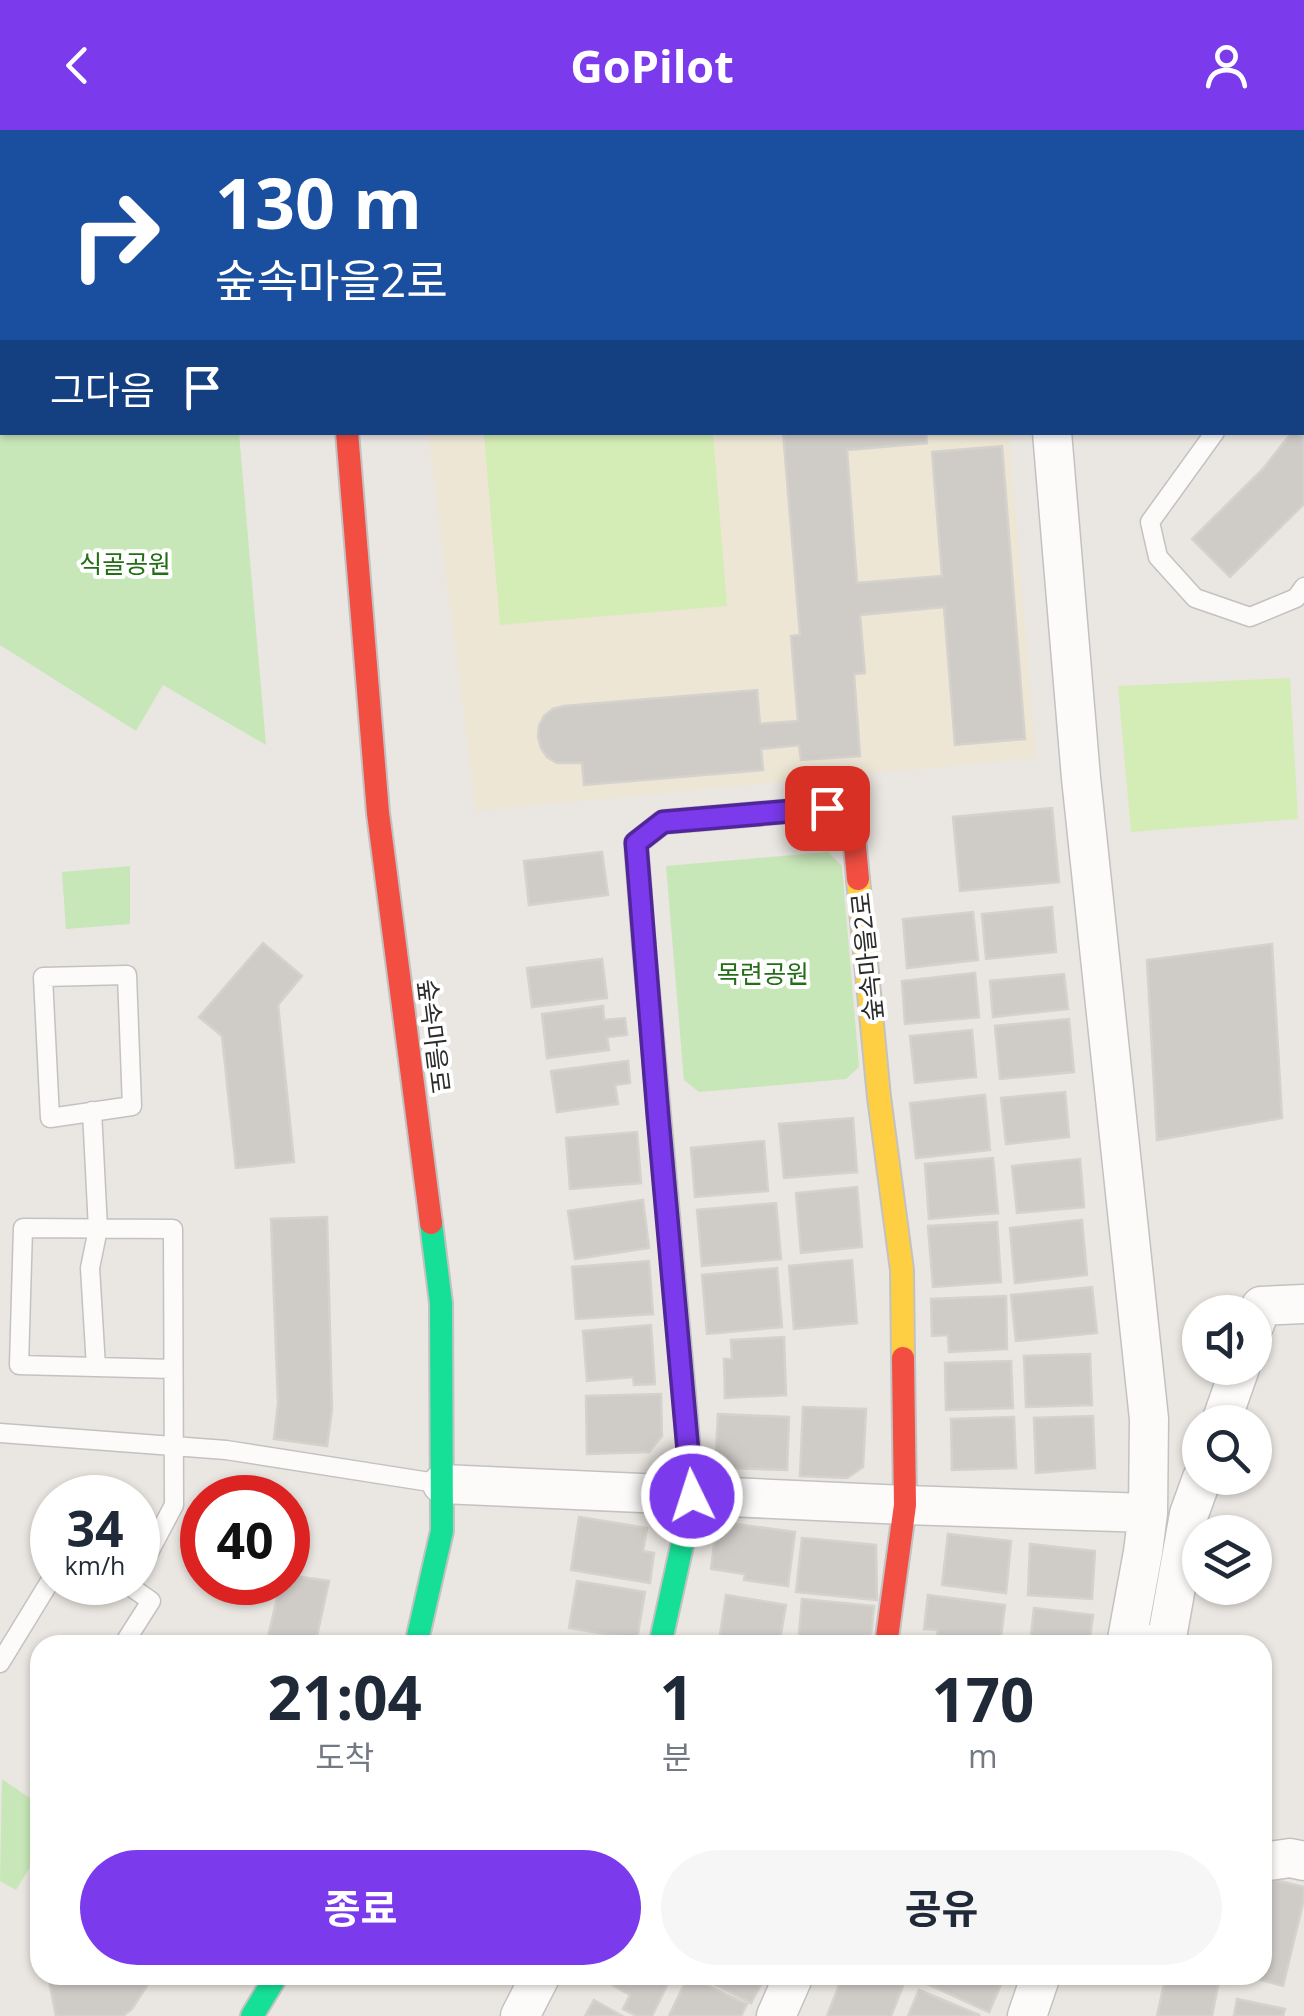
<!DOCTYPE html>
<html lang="ko">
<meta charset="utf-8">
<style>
body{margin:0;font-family:"Open Sans","Noto Sans KR",sans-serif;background:#f6f6f7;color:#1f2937;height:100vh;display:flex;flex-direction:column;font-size:38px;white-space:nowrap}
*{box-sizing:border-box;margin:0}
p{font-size:32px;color:#747a83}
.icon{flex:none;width:55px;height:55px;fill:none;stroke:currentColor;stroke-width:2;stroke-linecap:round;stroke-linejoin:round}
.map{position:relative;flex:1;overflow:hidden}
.side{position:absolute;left:30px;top:1505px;width:1242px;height:350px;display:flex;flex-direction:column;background:#fff;border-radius:30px;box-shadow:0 2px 8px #0004}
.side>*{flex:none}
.guide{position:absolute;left:0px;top:0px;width:1305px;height:305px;box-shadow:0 2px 8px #0004;background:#1a4fa0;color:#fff;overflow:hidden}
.tools{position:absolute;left:1182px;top:1165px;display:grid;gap:20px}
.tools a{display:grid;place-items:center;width:90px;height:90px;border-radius:50%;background:#fff;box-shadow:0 2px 8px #0004;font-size:50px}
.speed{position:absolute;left:30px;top:1345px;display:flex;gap:20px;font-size:50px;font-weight:700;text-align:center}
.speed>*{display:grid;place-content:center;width:130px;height:130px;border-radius:50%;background:#fff;box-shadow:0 2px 8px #0004;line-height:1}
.speed small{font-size:25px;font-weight:400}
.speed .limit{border:15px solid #d22;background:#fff;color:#111}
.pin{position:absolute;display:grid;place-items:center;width:85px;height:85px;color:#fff;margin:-42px;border-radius:20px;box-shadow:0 5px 15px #0006}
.me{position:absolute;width:110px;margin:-55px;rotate:356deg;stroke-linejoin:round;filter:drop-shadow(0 0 8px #0008)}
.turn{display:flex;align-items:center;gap:35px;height:210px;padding:0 50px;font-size:45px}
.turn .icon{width:130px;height:130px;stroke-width:2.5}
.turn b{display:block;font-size:70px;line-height:85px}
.then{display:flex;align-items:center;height:95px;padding:0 50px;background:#0003;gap:20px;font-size:38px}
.eta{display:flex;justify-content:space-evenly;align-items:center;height:170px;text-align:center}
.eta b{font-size:60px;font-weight:700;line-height:70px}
.action{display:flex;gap:20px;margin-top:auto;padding:20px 50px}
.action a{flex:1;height:115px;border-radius:60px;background:#7c3aed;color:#fff;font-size:40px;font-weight:700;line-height:115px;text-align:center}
.action a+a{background:#f6f6f7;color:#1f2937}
header{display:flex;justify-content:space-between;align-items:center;height:130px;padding:0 50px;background:#7c3aed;color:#fff;font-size:45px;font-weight:700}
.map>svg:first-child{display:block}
.education{fill:#ede6d5}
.green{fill:#c8e7b8}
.pitch{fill:#d4ecb5}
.building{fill:#cfccc8;stroke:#d5d2cd;stroke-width:2.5}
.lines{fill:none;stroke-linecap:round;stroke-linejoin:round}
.lane-casing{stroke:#c3c2c2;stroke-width:21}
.street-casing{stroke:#c3c2c2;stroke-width:41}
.fast-casing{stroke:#c3c2c2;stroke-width:26}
.slow-casing{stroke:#c3c2c2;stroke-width:26}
.jam-casing{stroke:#c3c2c2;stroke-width:26}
.lane{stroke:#fcfbfa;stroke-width:18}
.street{stroke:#fcfbfa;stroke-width:38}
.fast{stroke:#16e098;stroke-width:22}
.slow{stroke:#ffcf43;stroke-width:22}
.jam{stroke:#f24e42;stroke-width:22}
.route-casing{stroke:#51269a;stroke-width:25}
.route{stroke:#7c3aed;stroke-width:18}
.labels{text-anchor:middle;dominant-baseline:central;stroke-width:8;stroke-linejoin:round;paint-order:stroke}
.park-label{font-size:25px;fill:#236e16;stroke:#fff}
.street-label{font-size:25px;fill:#2b2b2b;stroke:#fff}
</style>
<header><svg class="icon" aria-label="back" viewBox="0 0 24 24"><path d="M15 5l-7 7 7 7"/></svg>GoPilot<svg class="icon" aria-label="person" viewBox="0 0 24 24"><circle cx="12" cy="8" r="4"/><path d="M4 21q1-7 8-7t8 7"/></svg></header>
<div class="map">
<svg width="1304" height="1886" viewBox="0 0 1304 1886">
<rect width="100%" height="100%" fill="#eae6e1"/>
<path class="education" d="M428 303H1009L1036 628 476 681Z"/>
<path class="green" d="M0 0H213L214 2H2V302L239 303 266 615 163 555 136 601 0 515Z
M828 722 842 736 859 937 846 949 699 962 684 950 666 736Z
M130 736V794L66 799 62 742Z
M2 1649 40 1675V1721L16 1760 0 1751Z"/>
<path class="pitch" d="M484 303H713L727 476 500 495Z
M1290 548 1298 689 1131 702 1118 556Z"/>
<path class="building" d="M1304 287V374L1230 447 1192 409 1263 339 1292 302H1302Z
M783 302H926L927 313 847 320 857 453 942 446 932 322 1002 316 1025 609 955 615 944 477 860 485 865 543 854 544 860 626 801 630 799 615 761 619 763 640 584 655 582 633H557L547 627 541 618 538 607 539 596 544 586 553 579 564 576 757 560 760 594 798 591 791 506 800 505Z
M1052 678 1059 752 960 761 953 687Z
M602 722 608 765 529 775 524 731Z
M1052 777 1056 822 986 829 982 784Z
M973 782 978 830 907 838 903 789Z
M263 813 302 846 278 875 294 1032 236 1038 222 906 199 887Z
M1272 814 1282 988 1157 1010 1147 830Z
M602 829 607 868 532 877 527 838Z
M975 843 979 887 905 894 902 851Z
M1064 844 1068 879 993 887 990 851Z
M603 876 604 890 625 888 627 905 607 907 609 920 547 928 542 884Z
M1069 889 1074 942 1000 949 995 896Z
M972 900 976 947 915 953 910 906Z
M628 931 630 953 615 955 618 974 557 982 551 941Z
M1065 962 1069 1007 1006 1014 1001 968Z
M985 965 990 1020 916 1028 910 973Z
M853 988 857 1042 784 1048 779 994Z
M637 1002 641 1053 570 1059 566 1008Z
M764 1011 768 1061 695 1067 691 1018Z
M993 1028 998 1083 929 1089 925 1034Z
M1080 1029 1084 1077 1017 1083 1012 1036Z
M857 1057 862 1117 801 1123 796 1063Z
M643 1070 649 1118 575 1129 568 1081Z
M776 1073 781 1129 702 1136 697 1080Z
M327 1087 332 1279 327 1316 274 1309 278 1273 271 1089Z
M1082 1090 1087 1145 1015 1153 1010 1098Z
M997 1092 1001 1152 933 1157 928 1096Z
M852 1130 857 1193 794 1199 789 1136Z
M649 1131 653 1184 576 1189 572 1137Z
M777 1138 782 1197 707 1204 702 1145Z
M1092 1157 1097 1203 1016 1211 1011 1165Z
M1006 1166 1007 1219 949 1222 948 1205 932 1206 931 1169Z
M651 1195 655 1254 634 1255 633 1247 587 1251 583 1201Z
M784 1207 786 1265 725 1268 724 1229H732L731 1210Z
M1090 1224 1092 1275 1026 1277 1024 1226Z
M1011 1231 1013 1278 946 1280 945 1233Z
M661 1264 662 1306 649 1322 587 1324 586 1266Z
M803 1277 866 1279 863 1337 847 1348 800 1346Z
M718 1284 789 1287 787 1340 729 1338 716 1324Z
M1093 1286 1095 1338 1036 1343 1034 1288Z
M1014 1287 1016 1338 952 1340 951 1289Z
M579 1387 647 1398 643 1421 654 1423 650 1453 571 1440Z
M728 1393 795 1402 788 1456 744 1450 745 1444 711 1439 715 1407Z
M948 1404 1011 1411 1006 1463 942 1455Z
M802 1408 876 1415 877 1470 796 1462Z
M1030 1414 1095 1421 1092 1469 1028 1465Z
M288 1445 329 1451 315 1515H266L281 1452H288Z
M577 1451 645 1462 637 1509 569 1498Z
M726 1465 786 1475 779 1515H743L719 1511Z
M928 1465 1005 1475 1000 1515H936L938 1500 924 1499Z
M802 1469 874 1476 870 1515H798Z
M1034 1478 1093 1485 1089 1515H1030Z
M1262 1747 1304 1757V1769L1283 1856 1243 1845H1262Z
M82 1845H154L132 1879 123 1886H56L49 1850Z
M608 1845H672L652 1886H637L623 1879 630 1865 605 1851Z
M696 1845H766L751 1873Z
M843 1845H877L903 1856 891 1886H827Z
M929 1845H1005L989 1882 925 1853Z
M1166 1845H1220L1212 1886H1157Z
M688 1846 747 1874 741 1886H669Z
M919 1860 979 1885 978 1886H908Z
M1237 1869 1285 1879 1283 1886H1234Z
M594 1870 622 1886H585Z"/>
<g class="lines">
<g class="lane-casing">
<path id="lane" d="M1188 0 1189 2
M1138 2 1159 0
M1215 302 1150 392 1158 427 1195 468 1250 487 1296 468 1304 457
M127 845 132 976 50 988 43 847Z
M92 981 98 1099 90 1138 96 1237
M0 1303 226 1320 436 1353
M138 1443 174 1375 173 1099 23 1098 19 1235 173 1239
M123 1515 151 1471 124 1452
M0 1533 52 1448"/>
</g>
<g class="street-casing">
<path id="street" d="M1028 0V2
M1052 302 1081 648 1149 1289 1148 1383 1143 1422 1126 1515
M1255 1194 1261 1176 1304 1174
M1221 1292 1240 1238
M442 1354 905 1375 1148 1383
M1133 1515 1166 1513 1189 1384 1202 1348
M1262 1732 1290 1728 1304 1731
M520 1886 541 1845
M776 1886 794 1845
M1027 1886 1041 1845"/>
</g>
<g class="fast-casing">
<path id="fast" d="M323 0V2
M644 816 693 1366 660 1515
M416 1515 442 1401 441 1173 431 1093
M252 1886 277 1845"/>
</g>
<g class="slow-casing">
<path id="slow" d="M858 749 879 967 902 1140 903 1228"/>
</g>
<g class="jam-casing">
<path id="jam" d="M347 302 378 683 431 1093
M644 816 636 713 663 692 827 678 853 695 858 749
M886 1515 905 1375 903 1228"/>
</g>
<use href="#lane" class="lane"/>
<use href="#street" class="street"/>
<use href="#fast" class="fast"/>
<use href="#slow" class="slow"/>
<use href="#jam" class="jam"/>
</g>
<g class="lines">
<g class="route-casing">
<path id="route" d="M692 1366 658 986 636 713 663 692 827 678"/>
</g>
<use href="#route" class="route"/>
</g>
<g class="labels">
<g class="park-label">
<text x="125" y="433">식골공원</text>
<text x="763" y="843">목련공원</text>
</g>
<g class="street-label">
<text transform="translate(866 827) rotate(-96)">숲속마을2로</text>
<text transform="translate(435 906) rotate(83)">숲속마을로</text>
</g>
</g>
</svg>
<div class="tools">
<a><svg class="icon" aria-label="sound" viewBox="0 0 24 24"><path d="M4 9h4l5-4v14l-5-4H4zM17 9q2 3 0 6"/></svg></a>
<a><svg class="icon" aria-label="search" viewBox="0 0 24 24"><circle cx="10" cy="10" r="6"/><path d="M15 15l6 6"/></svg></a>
<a><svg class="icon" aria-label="layers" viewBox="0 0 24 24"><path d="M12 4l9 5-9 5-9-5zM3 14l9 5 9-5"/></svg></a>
</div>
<div class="speed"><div>34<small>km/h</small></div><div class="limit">40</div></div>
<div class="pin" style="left:827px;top:678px;background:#d93025"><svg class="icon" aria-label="arrive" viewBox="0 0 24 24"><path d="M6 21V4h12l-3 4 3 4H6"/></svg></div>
<svg class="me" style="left:692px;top:1366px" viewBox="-20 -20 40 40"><circle r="17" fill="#7c3aed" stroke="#fff" stroke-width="3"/><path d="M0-11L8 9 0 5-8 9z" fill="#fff"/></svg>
<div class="guide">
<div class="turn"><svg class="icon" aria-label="right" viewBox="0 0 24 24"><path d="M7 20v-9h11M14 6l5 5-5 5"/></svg><div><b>130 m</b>숲속마을2로</div></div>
<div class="then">그다음<svg class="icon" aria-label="arrive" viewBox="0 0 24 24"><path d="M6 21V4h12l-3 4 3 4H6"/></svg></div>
</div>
<section class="side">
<div class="eta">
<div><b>21:04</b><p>도착</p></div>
<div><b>1</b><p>분</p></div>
<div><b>170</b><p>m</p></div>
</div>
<div class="action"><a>종료</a><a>공유</a></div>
</section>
</div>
